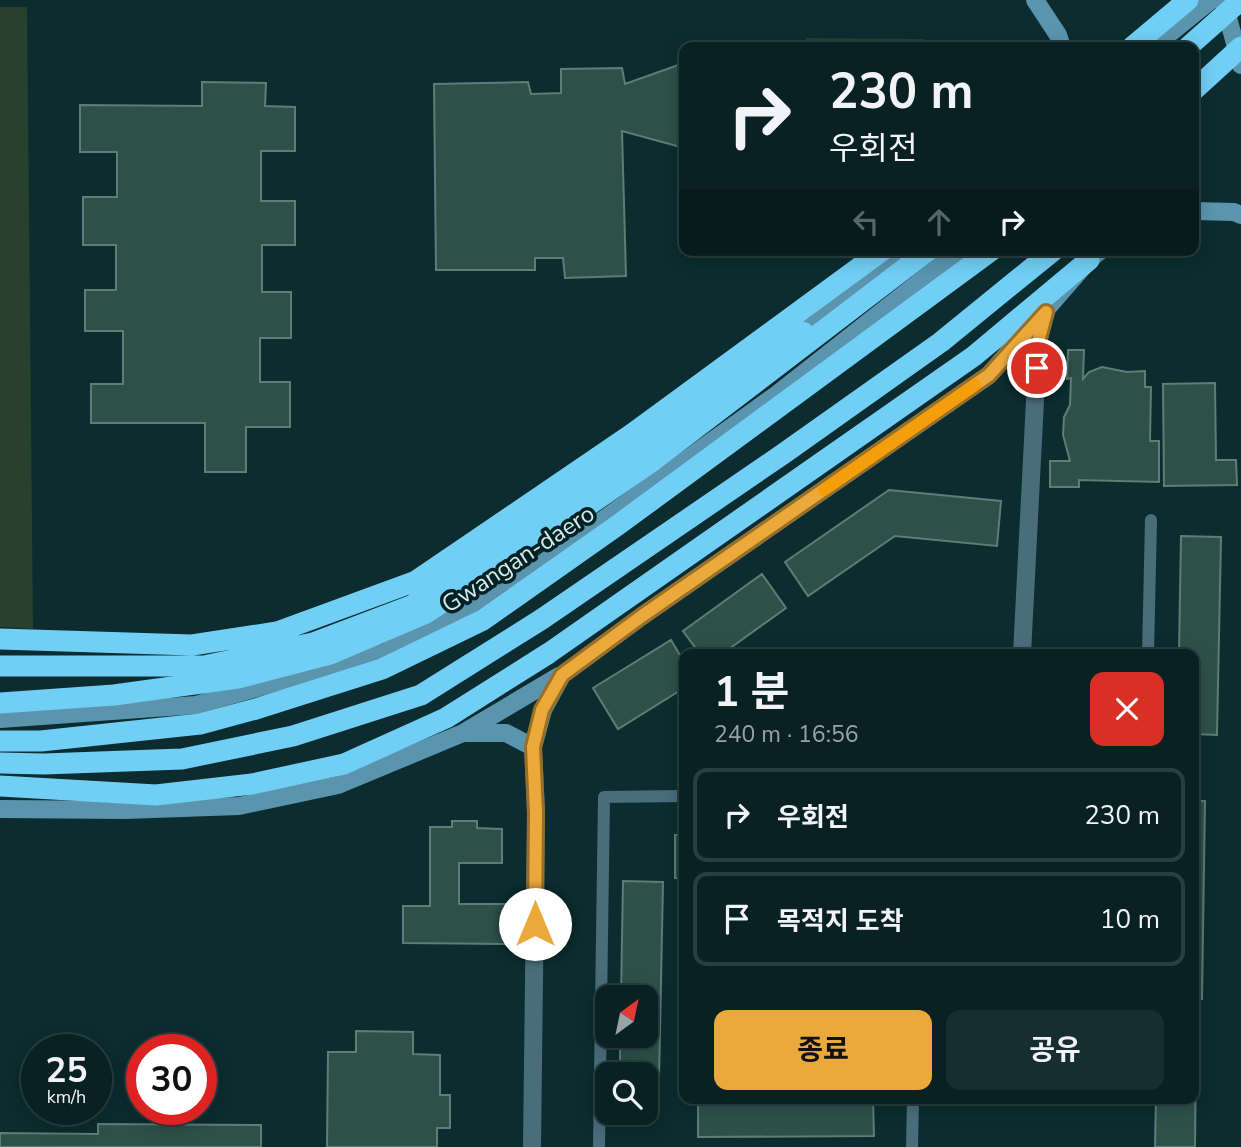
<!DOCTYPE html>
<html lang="ko">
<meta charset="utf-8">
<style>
body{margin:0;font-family:"Nunito Sans","Noto Sans KR",sans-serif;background:#172e30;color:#f1f3f6;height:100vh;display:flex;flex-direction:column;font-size:26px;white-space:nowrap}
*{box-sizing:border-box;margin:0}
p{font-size:23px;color:#99a3a6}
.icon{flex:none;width:38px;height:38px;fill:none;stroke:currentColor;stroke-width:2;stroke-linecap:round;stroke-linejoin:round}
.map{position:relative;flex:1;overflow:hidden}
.side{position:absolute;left:679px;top:649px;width:520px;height:455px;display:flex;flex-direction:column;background:#092123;border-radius:14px;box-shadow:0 4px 18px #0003,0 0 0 2px #293e41}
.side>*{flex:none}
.hud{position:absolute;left:679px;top:42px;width:520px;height:214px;border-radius:14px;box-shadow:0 4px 18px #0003,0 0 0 2px #293e41;background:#092123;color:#f1f3f6;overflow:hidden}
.needle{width:46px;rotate:33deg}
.tools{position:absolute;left:595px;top:985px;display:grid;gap:14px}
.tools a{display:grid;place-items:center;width:63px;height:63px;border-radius:14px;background:#092123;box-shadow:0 4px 18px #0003,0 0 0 2px #293e41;font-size:35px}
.speed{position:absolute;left:21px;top:1034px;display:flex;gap:14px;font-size:35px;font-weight:700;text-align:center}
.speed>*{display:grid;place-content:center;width:91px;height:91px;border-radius:50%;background:#092123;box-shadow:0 4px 18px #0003,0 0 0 2px #293e41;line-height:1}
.speed small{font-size:18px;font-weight:400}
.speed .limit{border:10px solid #d22;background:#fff;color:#111}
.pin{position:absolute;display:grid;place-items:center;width:60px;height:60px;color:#fff;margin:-30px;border:4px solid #fff;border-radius:50%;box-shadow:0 2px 7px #0007}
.me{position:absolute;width:77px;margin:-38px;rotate:0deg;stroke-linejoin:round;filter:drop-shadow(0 0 5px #0008)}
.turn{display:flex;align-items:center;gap:24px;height:147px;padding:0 35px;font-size:32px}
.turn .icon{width:91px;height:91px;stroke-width:2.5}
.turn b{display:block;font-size:49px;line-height:60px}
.lanes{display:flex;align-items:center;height:66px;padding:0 35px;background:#0003;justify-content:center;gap:35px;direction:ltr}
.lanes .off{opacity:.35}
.round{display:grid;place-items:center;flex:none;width:74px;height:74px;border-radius:14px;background:#172e30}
.overview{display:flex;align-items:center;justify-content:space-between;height:119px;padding:0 35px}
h1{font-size:42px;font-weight:700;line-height:52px}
.cta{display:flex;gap:14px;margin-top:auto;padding:14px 35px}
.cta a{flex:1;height:80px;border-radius:14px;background:#eca93b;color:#111;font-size:28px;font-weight:700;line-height:80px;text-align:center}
.cta a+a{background:#172e30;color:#f1f3f6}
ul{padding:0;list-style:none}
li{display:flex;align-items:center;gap:21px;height:94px;margin:0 14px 10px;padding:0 21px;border:4px solid #293e41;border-radius:14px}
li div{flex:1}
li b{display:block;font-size:26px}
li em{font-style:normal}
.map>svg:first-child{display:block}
.green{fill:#28402e}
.building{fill:#2d5149;stroke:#5e7d74;stroke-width:2}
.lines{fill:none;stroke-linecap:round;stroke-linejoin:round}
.lane{stroke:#4a6d7c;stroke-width:12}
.street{stroke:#4a6d7c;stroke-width:18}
.secondary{stroke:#5b94ad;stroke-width:18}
.highway{stroke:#71cef5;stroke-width:21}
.highway-bridge{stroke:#71cef5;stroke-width:21}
.route-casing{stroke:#996e26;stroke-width:18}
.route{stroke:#eca93b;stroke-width:12}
.slow{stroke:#f59e0b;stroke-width:12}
.labels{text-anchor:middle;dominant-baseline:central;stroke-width:7;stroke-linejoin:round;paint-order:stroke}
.street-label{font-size:24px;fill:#d8eaeb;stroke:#022225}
</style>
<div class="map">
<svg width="1241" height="1147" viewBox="0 0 1241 1147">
<rect width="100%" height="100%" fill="#0c2c2f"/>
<path class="green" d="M0 7H27L33 629 0 627Z
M806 38 925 39V47H806Z"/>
<path class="building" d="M684 63V148L622 131 626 276 565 278 563 258H535V270H436L434 84 528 82 531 94 561 93V69L622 68 625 84Z
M202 82 266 83 265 106 295 107V151H261V201H295V245H262V292H291V338H260V382H290V427H246V472H205V423H91V384H123V331H85V290H116V245H83V197H117V152H80V105L202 106Z
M1068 350H1084L1083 379 1089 372 1102 367 1127 372 1145 371V387H1151L1150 441H1159V482L1079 480V487H1050V461H1070L1063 435 1064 417 1070 405 1071 378 1067 379Z
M1215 383 1216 460H1236L1237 485 1164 486 1163 384Z
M889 490 1001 501 997 546 895 536 808 596 785 562Z
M1181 536 1221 537 1217 735 1194 734V654H1179Z
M762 574 786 608 722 654H700L683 631Z
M671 640 684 662V688L618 729 593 688Z
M1194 801H1205L1202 999 1194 998Z
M452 821H477V828L502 829V863H459V904H505V944L403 943V906H430V827H452Z
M675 835H684V878H675Z
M623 881 663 882 659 1080 646 1079V1074H620V1036H646V998H621Z
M356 1031 413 1032V1054L440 1055V1095H450V1128H437V1147H327L328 1052H356Z
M1194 1050H1196L1195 1147H1155L1156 1099H1194Z
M698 1099H873L874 1136 698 1137Z
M98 1124 261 1125V1147H0V1133L98 1134Z"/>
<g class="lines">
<path class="lane" d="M1148 654 1151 520
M599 1147 604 797 684 796
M912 1147 913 1099"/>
<path class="street" d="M1022 654 1038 342 1046 312
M532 1147 536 812 533 747"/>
<path class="secondary" d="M1035 0 1058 35 1062 47
M1223 0 1241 65
M1153 47 1211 0
M1194 211 1234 212 1241 215
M798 344 803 332 904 250
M0 719 196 705 385 652 514 584 776 395 960 250
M463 733 559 676
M0 809 125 810 239 806 338 785 463 733H506L533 747 543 710 562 675 642 616 989 375 1089 260 1101 250"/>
<path class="highway" d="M1132 47 1188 0
M0 639 192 645 277 632 416 581 632 434 883 250
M0 666H204L313 643 413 605 712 398 803 332
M0 741H41L200 724 256 709 382 669 483 620 618 525 992 250
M0 763 44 764 182 759 293 736 421 695 542 619 783 454 941 342 1054 250
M0 786 156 795 252 784 344 764 446 718 549 653 974 356 1089 260"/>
<path class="highway-bridge" d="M1188 47 1241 0
M1194 90 1241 47
M0 703 114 695 238 678 330 654 426 613 512 558 654 460 929 250"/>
</g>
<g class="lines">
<g class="route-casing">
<path id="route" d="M535 924 536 813 533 747 542 710 562 675 642 616 989 375 1046 312 1038 342 1037 368"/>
</g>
<use href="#route" class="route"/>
<path class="slow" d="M824 490 975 385"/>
</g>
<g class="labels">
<g class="street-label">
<text transform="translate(518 559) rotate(-33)">Gwangan-daero</text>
</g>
</g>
</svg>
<div class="tools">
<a><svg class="needle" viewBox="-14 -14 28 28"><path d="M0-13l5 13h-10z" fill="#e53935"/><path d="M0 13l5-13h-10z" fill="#99a3a6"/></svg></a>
<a><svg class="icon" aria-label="search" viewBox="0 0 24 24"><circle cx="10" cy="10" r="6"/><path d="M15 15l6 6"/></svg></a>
</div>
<div class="speed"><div>25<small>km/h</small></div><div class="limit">30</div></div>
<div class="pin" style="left:1037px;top:368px;background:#d93025"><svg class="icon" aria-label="arrive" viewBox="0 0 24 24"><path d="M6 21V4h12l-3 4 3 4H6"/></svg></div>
<svg class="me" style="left:535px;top:924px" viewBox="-20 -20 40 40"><circle r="19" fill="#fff"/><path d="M0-13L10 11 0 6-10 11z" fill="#eca93b"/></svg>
<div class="hud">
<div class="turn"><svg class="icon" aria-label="right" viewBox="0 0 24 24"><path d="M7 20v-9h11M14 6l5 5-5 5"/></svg><div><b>230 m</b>우회전</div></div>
<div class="lanes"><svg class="icon off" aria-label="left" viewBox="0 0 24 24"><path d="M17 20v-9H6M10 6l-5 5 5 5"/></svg><svg class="icon off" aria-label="ahead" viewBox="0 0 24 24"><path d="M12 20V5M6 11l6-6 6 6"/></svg><svg class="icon" aria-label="right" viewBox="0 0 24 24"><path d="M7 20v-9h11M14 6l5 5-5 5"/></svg></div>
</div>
<section class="side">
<div class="overview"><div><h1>1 분</h1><p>240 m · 16:56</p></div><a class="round" style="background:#d93025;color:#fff"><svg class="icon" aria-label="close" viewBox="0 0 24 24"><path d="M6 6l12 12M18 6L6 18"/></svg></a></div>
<ul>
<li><svg class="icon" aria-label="right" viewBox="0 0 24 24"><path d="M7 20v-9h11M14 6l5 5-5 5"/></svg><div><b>우회전</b></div><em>230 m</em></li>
<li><svg class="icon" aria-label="arrive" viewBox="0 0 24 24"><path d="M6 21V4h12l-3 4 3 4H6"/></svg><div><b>목적지 도착</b></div><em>10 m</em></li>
</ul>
<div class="cta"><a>종료</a><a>공유</a></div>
</section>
</div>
